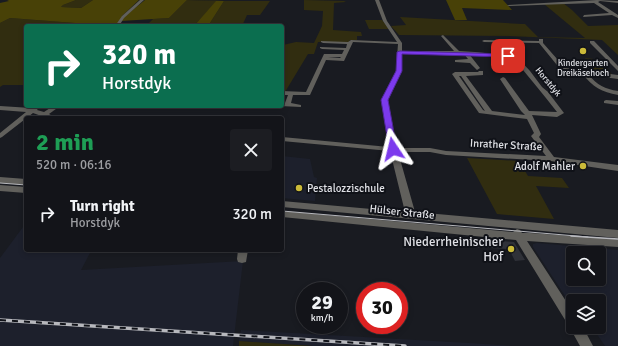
<!DOCTYPE html>
<meta charset="utf-8">
<style>
body{margin:0;font-family:Signika,sans-serif;background:#1c1d22;color:#f1f3f6;height:100vh;display:flex;flex-direction:column;font-size:15px;white-space:nowrap}
*{box-sizing:border-box;margin:0}
p{font-size:13px;color:#9d9ea2}
.icon{flex:none;width:22px;height:22px;fill:none;stroke:currentColor;stroke-width:2;stroke-linecap:round;stroke-linejoin:round}
.map{position:relative;flex:1;overflow:hidden}
.sheet{position:absolute;left:24px;top:116px;width:260px;height:136px;display:flex;flex-direction:column;background:#131419;border-radius:4px;box-shadow:0 2px 6px #0003,0 0 0 1px #323338}
.sheet>*{flex:none}
.banner{position:absolute;left:24px;top:24px;width:260px;height:84px;border-radius:4px;box-shadow:0 2px 6px #0003,0 0 0 1px #323338;background:#0b6e4f;color:#fff;overflow:hidden}
.fabs{position:absolute;left:566px;top:246px;display:grid;gap:8px}
.fabs a{display:grid;place-items:center;width:40px;height:40px;border-radius:4px;background:#131419;box-shadow:0 2px 6px #0003,0 0 0 1px #323338;font-size:20px}
.speed{position:absolute;left:296px;top:282px;display:flex;gap:8px;font-size:20px;font-weight:700;text-align:center}
.speed>*{display:grid;place-content:center;width:52px;height:52px;border-radius:50%;background:#131419;box-shadow:0 2px 6px #0003,0 0 0 1px #323338;line-height:1}
.speed small{font-size:10px;font-weight:400}
.speed .limit{border:6px solid #d22;background:#fff;color:#111}
.pin{position:absolute;display:grid;place-items:center;width:34px;height:34px;color:#fff;margin:-17px;border-radius:8px;box-shadow:0 2px 6px #0006}
.me{position:absolute;width:44px;margin:-22px;rotate:350deg;stroke-linejoin:round;filter:drop-shadow(0 0 3px #0008)}
.turn{display:flex;align-items:center;gap:14px;height:84px;padding:0 12px;font-size:18px}
.turn .icon{width:52px;height:52px;stroke-width:2.5}
.turn b{display:block;font-size:28px;line-height:34px}
.round{display:grid;place-items:center;flex:none;width:42px;height:42px;border-radius:4px;background:#1c1d22}
.summary{display:flex;align-items:center;justify-content:space-between;height:68px;padding:0 12px}
h1{font-size:24px;font-weight:700;line-height:30px;color:#1e9e55}
ul{padding:0;list-style:none}
li{display:flex;align-items:center;gap:12px;height:60px;padding:0 12px}
li div{flex:1}
li b{display:block;font-size:15px}
li em{font-style:normal}
.map>svg:first-child{display:block}
.built{fill:#1d202c;fill-rule:evenodd}
.green{fill:#312d10}
.forest{fill:#484107}
.building{fill:#2f3138}
.lines{fill:none;stroke-linecap:round;stroke-linejoin:round}
.minor{fill:#61605c;fill-rule:evenodd}
.tram-far1{stroke:#b7b8bd;stroke-width:1}
.tram{stroke:#b7b8bd;stroke-width:1.5}
.rail-casing{stroke:#b7b8bd;stroke-width:3.5}
.rail{stroke:#101218;stroke-width:2;stroke-dasharray:6;stroke-linecap:butt}
.route{fill:#7c3aed;stroke:#51269a}
.poi-dot{fill:#cbba39;stroke:#101218;stroke-width:1.5}
.labels{text-anchor:middle;dominant-baseline:central;stroke-width:4;stroke-linejoin:round;paint-order:stroke}
.far-poi-label{font-size:9px;fill:#dfe0e5;stroke:#101218}
.far-street-label{font-size:9px;fill:#dfe0e5;stroke:#101218}
.street-label{font-size:11px;fill:#dfe0e5;stroke:#101218}
.poi-label{font-size:11px;fill:#dfe0e5;stroke:#101218;text-anchor:end}
.near-poi-label{font-size:13px;fill:#dfe0e5;stroke:#101218;text-anchor:end}
</style>
<div class="map">
<svg width="618" height="346" viewBox="0 0 618 346">
<rect width="100%" height="100%" fill="#191b21"/>
<path class="built" d="M282 156 310 159 314 177 317 178 315 201 282 198Z
M26 223V250H78L77 252 90 253 81 270 243 261 233 346H0V258Z
M537 243 618 250V346H605L592 327H599V301H573V308L533 247V244ZM573 253H599V279H573Z
M241 330 469 343 513 346H313L239 341Z"/>
<path class="green" d="M76 0H93L81 8 61 7 63 5Z
M187 0 217 1 194 26H146L153 19 169 18Z
M304 0 344 1 346 2 334 3 333 30 361 32 362 36H357V40H350L348 43 318 42 314 54H308L285 92H282L283 45 296 42 314 43 322 26 323 11 304 10Z
M224 1H270L260 15H247L242 26H208Z
M563 3 572 10 588 26 618 25V55L602 40 509 36 399 35 391 26 406 25 400 17 522 24H525L538 37 585 38 544 4Z
M10 18 76 23 82 26H26V85H3L0 87V23Z
M365 20H382L390 29H369Z
M585 58 602 60 612 75 594 73Z
M467 158 519 161 528 176 562 178 569 188 536 186 554 219 497 214Z
M239 341 313 346H239Z"/>
<path class="forest" d="M7 0H76L63 5 61 7 81 8 93 0H139L122 16 124 17 145 0H187L169 18 121 21 116 26H82L75 23 10 18 0 23V3L9 1Z
M194 0 224 1 208 26H194L216 1Z
M446 0H503L512 10 462 8 467 20H455Z"/>
<path class="building" d="M468 238 514 242 525 260 515 261 509 249 471 247Z"/>
<g class="lines">
<path class="minor" d="M140 0H144L124 18 119 26H115L122 16Z
M375 0H379L387 21 402 43V51H454L441 36 443 35 459 51 475 52 516 56 530 71 542 87 548 92 564 113 557 117 532 115 541 134 539 137 554 157 618 165V171L551 161 446 155 430 152H398L415 212 618 230V238L282 207V201L405 212 390 151 282 141V137L389 147 382 100 396 71 398 44 353 42 344 61 326 60 310 95H293L291 103 301 105V107L280 106H282V103H285L288 95H282V91L306 92 324 54H342L344 50 322 49 320 48V47L346 48 347 44 323 43 321 42V41L348 42 351 40 397 42 383 21ZM402 53 464 54 468 59 455 60V62L470 63 477 70 480 68 469 54 513 58C528 76 543 94 557 112L529 111 505 78 503 77 500 79 521 111 525 115 492 111 466 76 483 75V71H479L478 72H455L452 74 479 113 527 119 534 133 531 136 546 156 446 151 430 148H396L388 100 402 71ZM328 57H341L340 58ZM459 76H461L485 111 483 110Z
M597 0 618 1V3L600 1 598 2 618 15V18L612 15 583 17 584 15 609 13 594 3 509 6 507 5Z
M539 39H543V43L565 68 618 75V79L589 75C597 85 605 89 618 91V95C602 92 592 87 583 74L561 70 539 43 484 42 482 41 484 40 539 41Z
M590 41H594L618 66V71L590 43Z
M606 100 618 101V105L604 103V101Z
M0 106 31 108 33 106H40L37 110 44 112 53 106H60L49 114 56 118H47L33 113 2 137 0 138V133L26 112 0 110Z
M0 177 26 179V185L0 183Z
M0 185 26 187V193L0 191Z
M282 211 513 232 517 229 520 230 522 233H530L618 239V247L527 241 573 312V327H583L593 346H580L570 328 516 240 282 217Z
M238 250H248L246 262 242 263 238 262 237 259Z"/>
<path class="tram-far1" d="M0 183 26 185
M282 211 588 237"/>
<path class="tram" d="M571 236 618 239"/>
<g class="rail-casing">
<path id="rail" d="M0 320 405 346"/>
</g>
<use href="#rail" class="rail"/>
</g>
<path class="route" d="M400 51 508 54 511 56 508 57 402 54V71L388 100 397 149 393 152 389 149 381 100 396 71 397 52Z"/>
<g class="poi-dot">
<circle cx="583" cy="51" r="4"/>
<circle cx="583" cy="166" r="4"/>
<circle cx="299" cy="188" r="4"/>
<circle cx="511" cy="249" r="4"/>
</g>
<g class="labels">
<g class="far-poi-label">
<text x="583" y="63">Kindergarten<tspan x="583" dy="10">Dreikäsehoch</tspan></text>
</g>
<g class="far-street-label">
<text transform="translate(548 82) rotate(50)">Horstdyk</text>
</g>
<g class="street-label">
<text transform="translate(506 145) rotate(3)">Inrather Straße</text>
<text transform="translate(402 212) rotate(6)">Hülser Straße</text>
</g>
<g class="poi-label">
<text x="575" y="166">Adolf Mahler</text>
<text x="307" y="188" text-anchor="start">Pestalozzischule</text>
</g>
<g class="near-poi-label">
<text x="503" y="242">Niederrheinischer<tspan x="503" dy="15">Hof</tspan></text>
</g>
</g>
</svg>
<div class="fabs">
<a><svg class="icon" aria-label="search" viewBox="0 0 24 24"><circle cx="10" cy="10" r="6"/><path d="M15 15l6 6"/></svg></a>
<a><svg class="icon" aria-label="layers" viewBox="0 0 24 24"><path d="M12 4l9 5-9 5-9-5zM3 14l9 5 9-5"/></svg></a>
</div>
<div class="speed"><div>29<small>km/h</small></div><div class="limit">30</div></div>
<div class="pin" style="left:508px;top:56px;background:#d93025"><svg class="icon" aria-label="arrive" viewBox="0 0 24 24"><path d="M6 21V4h12l-3 4 3 4H6"/></svg></div>
<svg class="me" style="left:393px;top:149px" viewBox="-20 -20 40 40"><path d="M0-17L14 15 0 8-14 15z" fill="#7c3aed" stroke="#fff" stroke-width="4"/></svg>
<div class="banner">
<div class="turn"><svg class="icon" aria-label="right" viewBox="0 0 24 24"><path d="M7 20v-9h11M14 6l5 5-5 5"/></svg><div><b>320 m</b>Horstdyk</div></div>
</div>
<section class="sheet">
<div class="summary"><div><h1>2 min</h1><p>520 m · 06:16</p></div><a class="round"><svg class="icon" aria-label="close" viewBox="0 0 24 24"><path d="M6 6l12 12M18 6L6 18"/></svg></a></div>
<ul>
<li><svg class="icon" aria-label="right" viewBox="0 0 24 24"><path d="M7 20v-9h11M14 6l5 5-5 5"/></svg><div><b>Turn right</b><p>Horstdyk</p></div><em>320 m</em></li>
</ul>
</section>
</div>
